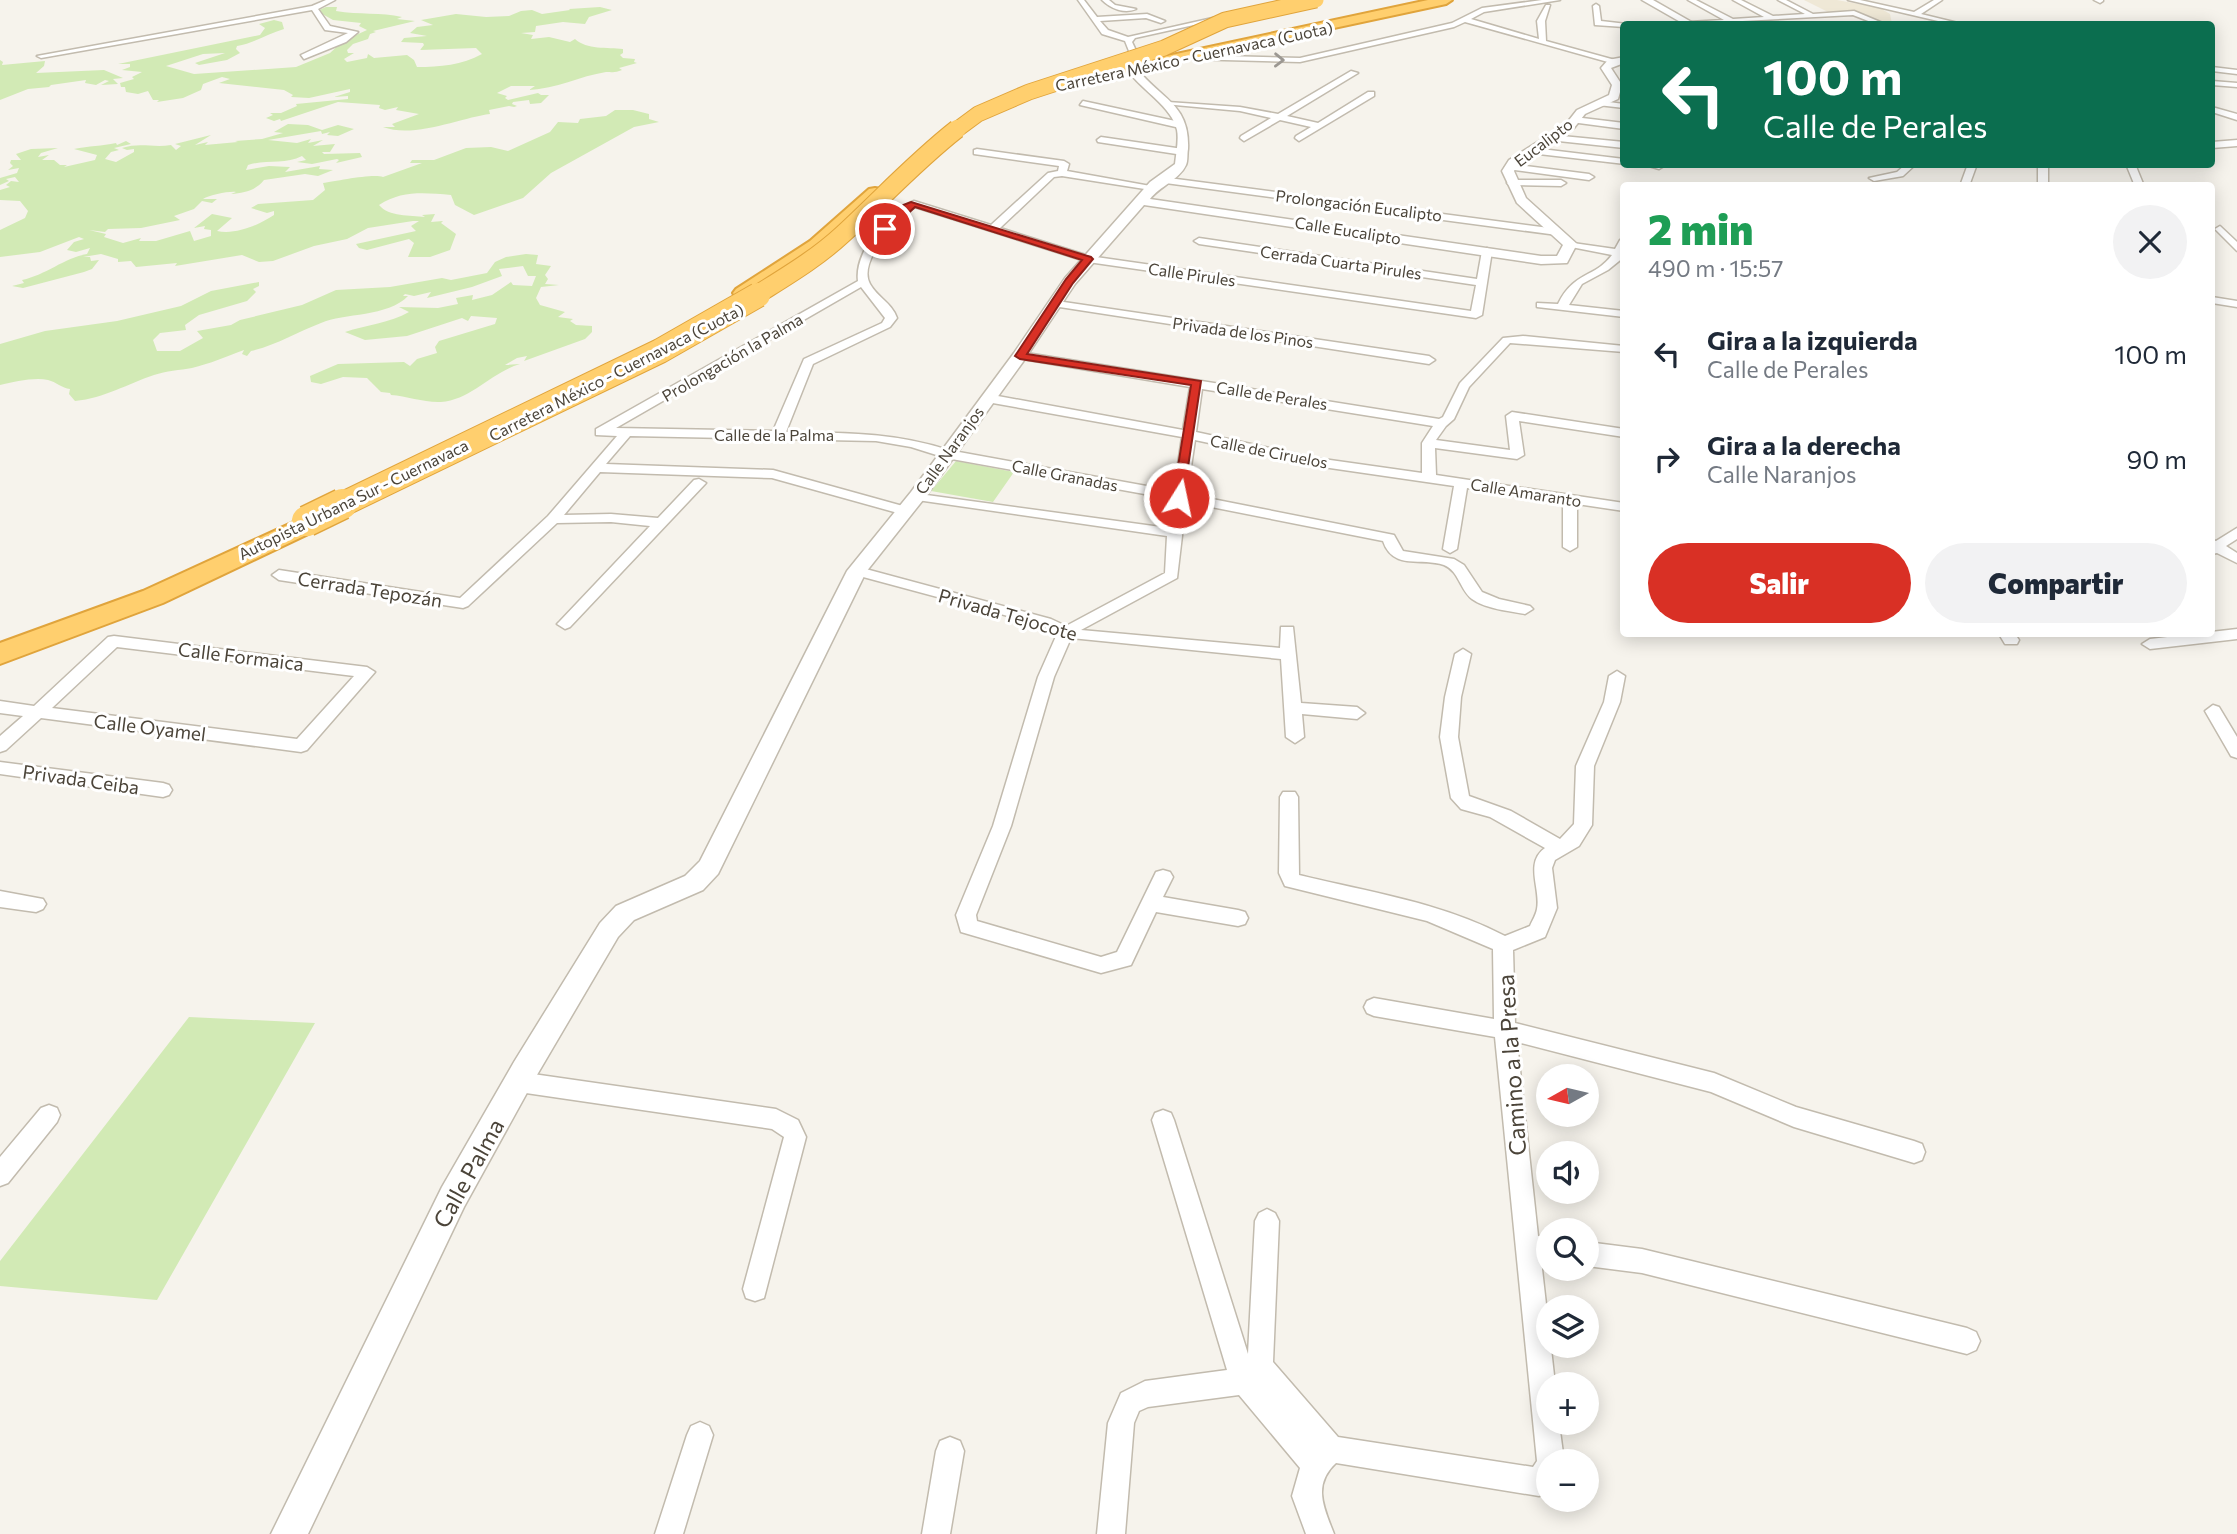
<!DOCTYPE html>
<html lang="es">
<meta charset="utf-8">
<style>
body{margin:0;font-family:Commissioner,sans-serif;background:#f2f2f3;color:#1f2937;height:100vh;display:flex;flex-direction:column;font-size:26px;white-space:nowrap}
*{box-sizing:border-box;margin:0}
p{font-size:23px;color:#747a83}
.icon{flex:none;width:38px;height:38px;fill:none;stroke:currentColor;stroke-width:2;stroke-linecap:round;stroke-linejoin:round}
.map{position:relative;flex:1;overflow:hidden}
.drawer{position:absolute;left:1620px;top:182px;width:595px;height:455px;display:flex;flex-direction:column;background:#fff;border-radius:7px;box-shadow:0 4px 18px #0003}
.drawer>*{flex:none}
.guide{position:absolute;left:1620px;top:21px;width:595px;height:147px;border-radius:7px;box-shadow:0 4px 18px #0003;background:#0b6e4f;color:#fff;overflow:hidden}
.needle{width:46px;rotate:262deg}
.controls{position:absolute;left:1536px;top:1064px;display:grid;gap:14px}
.controls a{display:grid;place-items:center;width:63px;height:63px;border-radius:50%;background:#fff;box-shadow:0 4px 18px #0003;font-size:35px}
.pin{position:absolute;display:grid;place-items:center;width:60px;height:60px;color:#fff;margin:-30px;border:4px solid #fff;border-radius:50%;box-shadow:0 2px 7px #0007}
.me{position:absolute;width:77px;margin:-38px;rotate:10deg;stroke-linejoin:round;filter:drop-shadow(0 0 5px #0008)}
.turn{display:flex;align-items:center;gap:24px;height:147px;padding:0 28px;font-size:32px}
.turn .icon{width:91px;height:91px;stroke-width:2.5}
.turn b{display:block;font-size:49px;line-height:60px}
.round{display:grid;place-items:center;flex:none;width:74px;height:74px;border-radius:37px;background:#f2f2f3}
.head{display:flex;align-items:center;justify-content:space-between;height:119px;padding:0 28px}
h1{font-size:42px;font-weight:800;line-height:52px;color:#1e9e55}
.cta{display:flex;gap:14px;margin-top:auto;padding:14px 28px}
.cta a{flex:1;height:80px;border-radius:42px;background:#d93025;color:#fff;font-size:28px;font-weight:800;line-height:80px;text-align:center}
.cta a+a{background:#f2f2f3;color:#1f2937}
ul{padding:0;list-style:none}
li{display:flex;align-items:center;gap:21px;height:105px;padding:0 28px}
li div{flex:1}
li b{display:block;font-size:26px}
li em{font-style:normal}
.map>svg:first-child{display:block}
.education{fill:#efe8d6}
.green{fill:#d2eab5}
.lines{fill:none;stroke-linecap:round;stroke-linejoin:round}
.minor-casing{stroke:#c2bbae;stroke-width:3}
.tertiary-casing{stroke:#c2bbae;stroke-width:3}
.motorway-casing{stroke:#e0a43c;stroke-width:4}
.minor{fill:#fff;fill-rule:evenodd}
.tertiary{fill:#fff;fill-rule:evenodd}
.motorway{fill:#ffcf6e;fill-rule:evenodd}
.motorway-bridge-far3-casing{stroke:#e0a43c;stroke-width:17;stroke-linecap:butt}
.motorway-bridge-far2-casing{stroke:#e0a43c;stroke-width:20;stroke-linecap:butt}
.motorway-bridge-far1-casing{stroke:#e0a43c;stroke-width:26;stroke-linecap:butt}
.motorway-bridge-casing{stroke:#e0a43c;stroke-width:33;stroke-linecap:butt}
.motorway-bridge-far3{stroke:#ffcf6e;stroke-width:15}
.motorway-bridge-far2{stroke:#ffcf6e;stroke-width:18}
.motorway-bridge-far1{stroke:#ffcf6e;stroke-width:24}
.motorway-bridge{stroke:#ffcf6e;stroke-width:30}
.oneway{stroke:#9c9892}
.route{fill:#d93025;stroke:#8d1f18;stroke-width:2}
.labels{text-anchor:middle;dominant-baseline:central;stroke-width:6;stroke-linejoin:round;paint-order:stroke}
.far-street-label{font-size:16px;fill:#4b4439;stroke:#fff}
.street-label{font-size:19px;fill:#4b4439;stroke:#fff}
.near-street-label{font-size:23px;fill:#4b4439;stroke:#fff}
</style>
<div class="map">
<svg width="2237" height="1534" viewBox="0 0 2237 1534">
<rect width="100%" height="100%" fill="#f6f3ec"/>
<path class="education" d="M1804 0H1837L1880 8 1890 14 1892 24H1878L1852 12 1830 13Z"/>
<path class="green" d="M326 7H337L336 11C359 15 381 12 402 17L397 19 415 21 373 31 376 32 370 34 368 39 353 44 347 50 348 53H354L344 59 347 62 367 58 368 54 374 58 407 55 414 60 417 67C440 67 462 65 482 54L476 48 420 50 424 45 423 43 401 42 404 38 427 36 410 33 417 27 433 25 421 20 456 14 486 17 509 16 521 11 532 10 542 14 570 10 569 9 600 7 612 10 589 17 585 24 563 22 536 26 535 32 521 33 533 35 531 39 549 37 570 42 575 39C587 50 607 47 623 49V53L620 55 623 58 635 59 634 62 637 63 619 68 622 70C615 73 613 72 606 72 580 76 556 89 529 90L535 86H511L497 93 507 96 505 98 508 100 538 93 541 95H549L541 103 530 104 529 100 513 102 512 104 517 106 514 107 509 106 489 110 490 114C463 117 414 139 383 127H395L392 124 419 114 396 110 398 107 385 110 379 108 380 105 338 102 281 121 280 119 274 121 266 118 273 115 270 113H281L297 106 296 104 348 99V96L334 97 350 92V89L309 98 291 97 293 95 284 90 219 83 230 79 222 77 203 84 201 90 183 98 157 102 159 100H153L148 91 138 94 126 92 125 87H121L120 83 134 79 132 77 142 72 122 70 130 67V64H118L260 35 265 28 259 24 274 20 282 22 284 29C267 34 254 43 237 46L236 49 240 53 227 60 199 65 195 63 225 53 203 54 166 66 194 74 296 67 330 53 343 41 367 30 359 26 361 23 333 20 317 11Z
M0 60 3 62 2 65 45 61 44 66 36 73 104 70 123 78 113 79 118 84 101 85 109 81 105 80 96 85 85 83 86 80 51 85 49 87 60 86 28 89 0 100Z
M615 110H633L649 114V119L659 122 634 127 551 173 523 198 474 215 455 205 451 195C425 193 402 190 379 205 389 217 410 215 425 217L422 215 435 214 431 222 443 221 441 223 456 234 450 250 430 257H408L414 243 409 239 367 250 359 248 356 244 416 231 411 226 419 221H413L368 228 347 239 314 246 273 261 259 262 242 255 175 266 177 263 136 267 131 261 118 262V259L101 254 83 257H90L91 261 99 260 92 269 84 272 23 288 12 286 24 283 22 280C46 275 64 258 87 254L90 248 76 252 67 250 74 242 84 239 79 237 40 252 0 257V230L25 218 28 211 20 201 0 200V190L10 187 6 185 11 181 19 182 15 177 6 179 9 181 0 185V178L17 173 19 168 8 170 13 166 10 163 11 160H21L16 154 31 149 58 148 41 153 38 157 49 155 42 160H54L60 165H67L64 167 95 160 97 155 74 149C89 146 102 146 116 143L117 145 126 141 131 144 114 148 119 150 111 152 105 159 116 162 134 152V149L127 150 122 148C140 142 153 148 171 145L176 150 181 146 175 144 211 135 195 145 208 142 205 145 238 142 235 141 262 139 283 133 274 132 288 124 308 125 322 130 338 125 354 129 338 136 327 135 330 132 322 134 321 131 268 140 297 143 311 139 308 143 323 140 313 146 335 144 330 152H322L324 154 360 153 362 157 336 163 339 160 337 159 312 164 297 162 306 160 302 156C285 165 266 159 248 165L246 170 269 166 290 167 285 172 320 166 319 169 333 170 318 176 305 174 264 180C255 191 244 193 231 194L236 192C229 191 210 195 203 199H217L212 203 202 201 194 209 174 216 180 220 141 228 108 229 105 232 89 230 106 234 104 237 123 243 141 238 139 241H156L190 231 194 241 211 236V230L204 229 205 226 194 228 212 214 232 218 217 231C236 235 259 225 274 215V211L267 213 251 208 258 204 313 200 325 190 323 183C336 181 374 173 383 177L422 163H410L412 160H434L466 148 491 147 508 151 550 132 558 122 578 123 580 119 606 116Z
M526 254 538 255 536 264 551 266 545 275 548 279 545 284 559 285 541 287 536 298 540 305 565 312 558 317 573 319 570 321 576 325 592 326V332L585 339 524 361 527 356 517 358 505 365 520 364C492 372 471 400 441 402 425 403 407 396 391 395L390 393 381 392 367 378 343 377 321 384 311 382 310 376 338 364 404 362 410 366 417 359 437 353 435 347 439 341 495 324 497 318 471 316 468 321 462 318 407 336 365 340 345 332C366 325 390 323 409 312L399 307 438 308 458 304 456 298 473 295 472 300 492 295 511 282 513 285 532 286 536 276H528L523 266 499 269 502 276 472 287 427 298 431 292 414 296 405 294 403 296H408C388 317 344 313 321 323 297 332 277 345 251 351L247 356 242 354 244 350C228 356 209 364 192 368 180 370 166 371 154 375 127 384 105 398 75 401L69 394 70 389C62 388 56 382 48 380 34 377 14 382 0 385V344L45 331 117 321 181 306 211 291 259 282V286L253 289 256 292 247 301 199 315 185 325 186 330 160 333 153 340 157 351H180L203 338 197 331 231 325 240 320 302 305 336 290 390 287 442 278 451 280 487 273 495 262 506 257Z
M956 461 1014 472 993 502 931 491Z
M189 1017 315 1023 157 1300 0 1286V1261Z"/>
<g class="lines">
<g class="minor-casing">
<path id="minor" d="M326 0H335L318 9 330 26 358 32 346 42 304 59 301 55 348 33 325 30 312 10 41 58 37 56 312 6Z
M1078 0H1084L1097 17 1147 14 1165 21 1161 23 1146 18 1100 21 1108 30 1128 37 1226 15 1230 17 1135 38 1132 42 1139 57 1120 65 1117 61 1131 56 1125 41 1102 34Z
M1102 0H1109L1115 5 1136 9C1125 14 1111 9 1102 0Z
M1542 0H1560L1484 12 1471 19 1539 39 1537 21 1546 5H1550L1545 21 1546 41 1615 60V64L1465 22 1454 27 1300 62 1186 59 1182 57 1186 55 1300 58 1452 23 1482 8Z
M1688 0H1696L1733 19 1764 17 1733 0H1741L1773 16 1805 14 1778 0H1786L1813 14 1854 11 1885 24H1876L1853 15 1686 24 1689 22 1724 20Z
M1848 0H1860L1914 12 1934 0H1942L1921 14 1962 24H1951Z
M2094 0H2103V1L2100 3Z
M1596 4 1599 6 1601 21 1627 24 1624 27 1595 25 1593 6Z
M2212 67 2237 70V74L2212 71Z
M1351 71 1358 73 1287 116 1318 123 1368 92H1374V96L1299 141 1295 138 1296 136 1311 127 1280 120 1244 141 1240 138 1241 136 1271 118 1240 111 1164 104 1168 102 1240 107 1278 114Z
M2212 81 2237 83V87L2212 85Z
M1083 101 1180 122 1184 125 1180 128 1080 105Z
M1601 101 1624 104V108L1598 105Z
M2212 107 2237 114V120L2212 112Z
M1574 117 1624 123V129L1571 122Z
M1552 135 1624 142V148L1549 140 1548 138Z
M1101 137 1183 149 1187 152 1183 155 1098 142 1097 140Z
M2237 140V146L2212 148V142Z
M1533 148 1624 159 1625 164 1530 153 1529 151Z
M977 149 1064 161 1069 164 1067 171 1156 187 1151 190 1062 176 1054 177 1000 228 1089 256 1471 311 1476 285 1199 244 1194 241 1199 238 1477 279 1482 251 1487 248 1492 251 1482 315 1476 318 1088 262 915 207C898 218 857 261 870 284 877 297 892 303 897 318L890 327 813 364 786 432C844 433 893 432 948 450L1174 491 1182 437 987 402 981 398 987 394 1183 430 1190 387 1016 358 1014 356 1020 352 1439 419 1443 417 1460 383 1503 338 1523 336 1624 346V352L1510 343 1469 387 1454 419 1446 426 1436 440 1510 450 1506 416 1512 412 1624 429V437L1519 421 1524 455 1517 459 1435 448 1436 475 1624 503V511L1577 504V547L1570 551 1563 547V502L1467 488 1457 549 1450 553 1443 549 1454 486 1316 466 1195 440 1187 494 1394 535 1403 551 1454 559 1464 565 1482 592 1499 599 1530 606 1533 609 1525 614C1509 611 1486 609 1472 599 1460 590 1459 571 1444 565 1422 557 1393 571 1383 541L1186 502 1177 578 1081 630 1280 648 1281 627H1293L1301 703 1357 707 1365 713 1357 719 1302 714 1304 737 1295 743 1286 737 1281 659 1071 638 1054 677 1011 826 976 915 977 921 1101 957 1117 952 1156 872 1163 870 1170 872 1173 877 1163 897 1238 910 1245 912 1248 918 1245 924 1238 926 1156 912 1131 965 1101 973 961 932 956 915 993 826 1038 677 1057 634 1041 625 852 574 850 571 852 568H862L1051 619 1066 626 1165 573 1167 536 917 500 910 496 912 493 1168 528 1172 499 946 458 911 447 876 441 630 436 606 464 773 470 910 508 912 511 905 515 772 478 600 472 564 515 611 514 658 518 694 480 699 479 706 483 570 627 565 629 557 624 560 621 650 526 611 522 557 523 468 606 463 608 279 580 272 575 279 570 460 598 548 516 617 436 596 435V429L858 281C854 252 888 211 914 201L991 225 1048 173 1058 171 1059 166 974 154V150ZM861 287 885 318 882 323 804 359 773 431 616 428ZM1202 389 1433 426 1422 443V473L1316 458 1196 432Z
M1510 164 1589 174 1594 177 1589 180 1507 169 1505 167Z
M1642 164H1663L1664 166 1659 169Z
M1906 164H1916L1903 176 1874 181 1869 178 1897 172Z
M1968 164H1977L1969 186H1960Z
M2038 164H2048V186H2038Z
M2126 164H2135L2144 186H2135Z
M1161 177 1557 229 1562 232 1557 235 1158 182 1156 180Z
M1512 180H1561L1566 183 1561 186 1509 185 1507 183Z
M2220 226 2237 242V251L2215 229Z
M1624 239V257L1608 270 1582 284 1569 305 1624 311V317L1537 307V303L1558 304C1574 271 1595 278 1612 255L1566 246V242L1615 249 1620 240Z
M2212 297 2237 301V307L2212 303Z
M1057 301 1429 356 1435 360 1429 364 1053 306 1051 304Z
M2237 528V539L2226 546 2237 553V563L2217 553 2212 554V540L2216 541Z
M2237 629V639L2150 649 2142 644 2150 639Z
M1999 634H2015L2019 640 2017 644H2005Z
M114 636 367 667 375 672 307 750 301 752 41 718 6 750 0 752V736L23 716 0 713V701L34 706 108 637ZM117 647 354 676 297 739 52 708Z
M1463 649 1471 654 1461 697 1458 737 1469 796 1511 811 1560 839 1574 824 1576 766 1604 702 1609 676 1617 671 1625 676 1620 702 1594 766 1592 825 1579 846 1555 860 1552 868 1557 908 1545 937 1513 950 1515 1023 1714 1073 1796 1107 1914 1141 1922 1144 1925 1152 1922 1160 1914 1163 1794 1127 1711 1092 1517 1042 1538 1236 1549 1237V1261L1541 1260 1555 1384H1549V1423H1559L1564 1461H1549V1492L1539 1496 1336 1463C1312 1485 1324 1508 1334 1534H1306L1292 1496 1300 1468 1239 1395 1148 1407 1139 1411 1134 1423 1125 1534H1097L1108 1423 1121 1393 1145 1381 1227 1370 1152 1120 1155 1113 1163 1110 1171 1113 1174 1120 1248 1354 1255 1221 1259 1213 1267 1209 1275 1213 1279 1221 1273 1362 1338 1437 1533 1467 1537 1461 1495 1037 1374 1016 1367 1013 1364 1007 1367 1001 1374 998 1494 1019 1493 949 1427 921 1285 886 1279 873 1280 797 1283 792H1295L1298 797 1299 875C1368 892 1440 902 1505 936L1530 926C1532 921 1536 915 1537 909 1541 889 1524 863 1545 848L1490 817 1461 809 1451 798 1440 737 1445 697 1455 654Z
M2213 705 2219 707 2237 737V758L2231 756 2205 711Z
M0 762 163 783 169 785 172 790 169 795 163 797 0 774Z
M0 891 43 899 46 904 43 909 36 912 0 907Z
M519 1072 776 1109 798 1120 806 1137 764 1298 755 1301 746 1298 743 1289 784 1137 772 1129 519 1092 511 1089 508 1082 511 1075Z
M49 1105 57 1108 60 1115 57 1122 8 1183 0 1186V1157L41 1108Z
M1587 1242 1642 1249 1967 1328 1976 1332 1980 1341 1976 1350 1967 1354 1642 1273 1587 1266Z
M700 1422 709 1426 713 1435 683 1534H655L687 1435 691 1426Z
M950 1437 960 1441 964 1451 950 1534H922L936 1451 940 1441Z"/>
</g>
<g class="tertiary-casing">
<path id="tertiary" d="M1642 0H1653L1695 24H1684Z
M1624 57V63L1611 68 1622 85 1618 99 1585 114 1574 128 1517 165 1514 171 1526 198 1577 244 1567 263 1541 264 1144 205 1075 284 1025 359 923 500 866 572 718 874 703 890 634 920 618 937 534 1080 464 1207 308 1534H271L442 1187 514 1062 600 923 616 906 685 876 700 861 847 571 911 492 1014 353 1065 278 1150 182 1175 164C1176 154 1179 140 1177 130 1172 107 1143 91 1129 72L1130 70H1138C1161 99 1190 104 1188 149 1187 154 1188 161 1186 165 1180 179 1159 187 1150 199L1541 256H1557L1563 245 1517 203 1502 171 1509 160 1566 124 1577 110 1609 95 1612 85 1601 68 1608 60Z"/>
</g>
<g class="motorway-casing">
<path id="motorway" d="M1428 0H1452L1446 4 1078 83 1071 79 1078 75Z
M875 188 881 189 884 193 881 197 824 249 750 297H736L733 293 736 289 810 241 869 189Z
M335 503 344 505 348 511 344 517 163 603 0 664V643L143 591Z"/>
</g>
<use href="#minor" class="minor"/>
<use href="#tertiary" class="tertiary"/>
<use href="#motorway" class="motorway"/>
<g class="motorway-bridge-far3-casing">
<path id="motorway-bridge-far3" d="M955 131 978 114 1029 92 1164 48 1225 20 1316 0"/>
</g>
<g class="motorway-bridge-far2-casing">
<path id="motorway-bridge-far2" d="M755 296C785 277 816 259 843 234 881 199 916 161 957 129"/>
</g>
<g class="motorway-bridge-far1-casing">
<path id="motorway-bridge-far1" d="M339 506 660 351 758 295"/>
</g>
<g class="motorway-bridge-casing">
<path id="motorway-bridge" d="M307 521 342 504"/>
</g>
<use href="#motorway-bridge-far3" class="motorway-bridge-far3"/>
<use href="#motorway-bridge-far2" class="motorway-bridge-far2"/>
<use href="#motorway-bridge-far1" class="motorway-bridge-far1"/>
<use href="#motorway-bridge" class="motorway-bridge"/>
</g>
<defs><path id="oneway-chevron" d="M-2-3.5L2.5 0L-2 3.5" fill="none" stroke-width="1.6" stroke-linecap="round" stroke-linejoin="round" transform="scale(1.75)"/></defs>
<use class="oneway" href="#oneway-chevron" transform="translate(1279 60) rotate(1)"/>
<path class="route" d="M911 202 1091 257 1093 259 1073 283 1027 354 1201 381 1183 500H1175L1173 498 1191 385 1020 359 1015 356 1066 279 1082 260 915 207 889 231H882V227L903 205Z"/>
<g class="labels">
<g class="far-street-label">
<text transform="translate(1194 56) rotate(-12)">Carretera México - Cuernavaca (Cuota)</text>
<text transform="translate(1543 142) rotate(-37)">Eucalipto</text>
<text transform="translate(1359 205) rotate(7)">Prolongación Eucalipto</text>
<text transform="translate(1348 230) rotate(9)">Calle Eucalipto</text>
<text transform="translate(1341 262) rotate(8)">Cerrada Cuarta Pirules</text>
<text transform="translate(1192 274) rotate(8)">Calle Pirules</text>
<text transform="translate(1243 332) rotate(8)">Privada de los Pinos</text>
<text transform="translate(732 357) rotate(-30)">Prolongación la Palma</text>
<text transform="translate(616 372) rotate(-27)">Carretera México - Cuernavaca (Cuota)</text>
<text transform="translate(1272 395) rotate(9)">Calle de Perales</text>
<text x="774" y="434">Calle de la Palma</text>
<text transform="translate(949 450) rotate(-54)">Calle Naranjos</text>
<text transform="translate(1269 451) rotate(11)">Calle de Ciruelos</text>
<text transform="translate(1065 475) rotate(11)">Calle Granadas</text>
<text transform="translate(1526 492) rotate(9)">Calle Amaranto</text>
<text transform="translate(353 499) rotate(-26)">Autopista Urbana Sur - Cuernavaca</text>
</g>
<g class="street-label">
<text transform="translate(370 589) rotate(9)">Cerrada Tepozán</text>
<text transform="translate(1008 614) rotate(16)">Privada Tejocote</text>
<text transform="translate(241 656) rotate(7)">Calle Formaica</text>
<text transform="translate(150 727) rotate(7)">Calle Oyamel</text>
<text transform="translate(81 779) rotate(8)">Privada Ceiba</text>
</g>
<g class="near-street-label">
<text transform="translate(1511 1065) rotate(-94)">Camino a la Presa</text>
<text transform="translate(468 1173) rotate(-61)">Calle Palma</text>
</g>
</g>
</svg>
<div class="controls">
<a><svg class="needle" viewBox="-14 -14 28 28"><path d="M0-13l5 13h-10z" fill="#e53935"/><path d="M0 13l5-13h-10z" fill="#747a83"/></svg></a>
<a><svg class="icon" aria-label="sound" viewBox="0 0 24 24"><path d="M4 9h4l5-4v14l-5-4H4zM17 9q2 3 0 6"/></svg></a>
<a><svg class="icon" aria-label="search" viewBox="0 0 24 24"><circle cx="10" cy="10" r="6"/><path d="M15 15l6 6"/></svg></a>
<a><svg class="icon" aria-label="layers" viewBox="0 0 24 24"><path d="M12 4l9 5-9 5-9-5zM3 14l9 5 9-5"/></svg></a>
<a>+</a>
<a>−</a>
</div>
<div class="pin" style="left:885px;top:229px;background:#d93025"><svg class="icon" aria-label="arrive" viewBox="0 0 24 24"><path d="M6 21V4h12l-3 4 3 4H6"/></svg></div>
<svg class="me" style="left:1179px;top:498px" viewBox="-20 -20 40 40"><circle r="17" fill="#d93025" stroke="#fff" stroke-width="3"/><path d="M0-11L8 9 0 5-8 9z" fill="#fff"/></svg>
<div class="guide">
<div class="turn"><svg class="icon" aria-label="left" viewBox="0 0 24 24"><path d="M17 20v-9H6M10 6l-5 5 5 5"/></svg><div><b>100 m</b>Calle de Perales</div></div>
</div>
<section class="drawer">
<div class="head"><div><h1>2 min</h1><p>490 m · 15:57</p></div><a class="round"><svg class="icon" aria-label="close" viewBox="0 0 24 24"><path d="M6 6l12 12M18 6L6 18"/></svg></a></div>
<ul>
<li><svg class="icon" aria-label="left" viewBox="0 0 24 24"><path d="M17 20v-9H6M10 6l-5 5 5 5"/></svg><div><b>Gira a la izquierda</b><p>Calle de Perales</p></div><em>100 m</em></li>
<li><svg class="icon" aria-label="right" viewBox="0 0 24 24"><path d="M7 20v-9h11M14 6l5 5-5 5"/></svg><div><b>Gira a la derecha</b><p>Calle Naranjos</p></div><em>90 m</em></li>
</ul>
<div class="cta"><a>Salir</a><a>Compartir</a></div>
</section>
</div>
